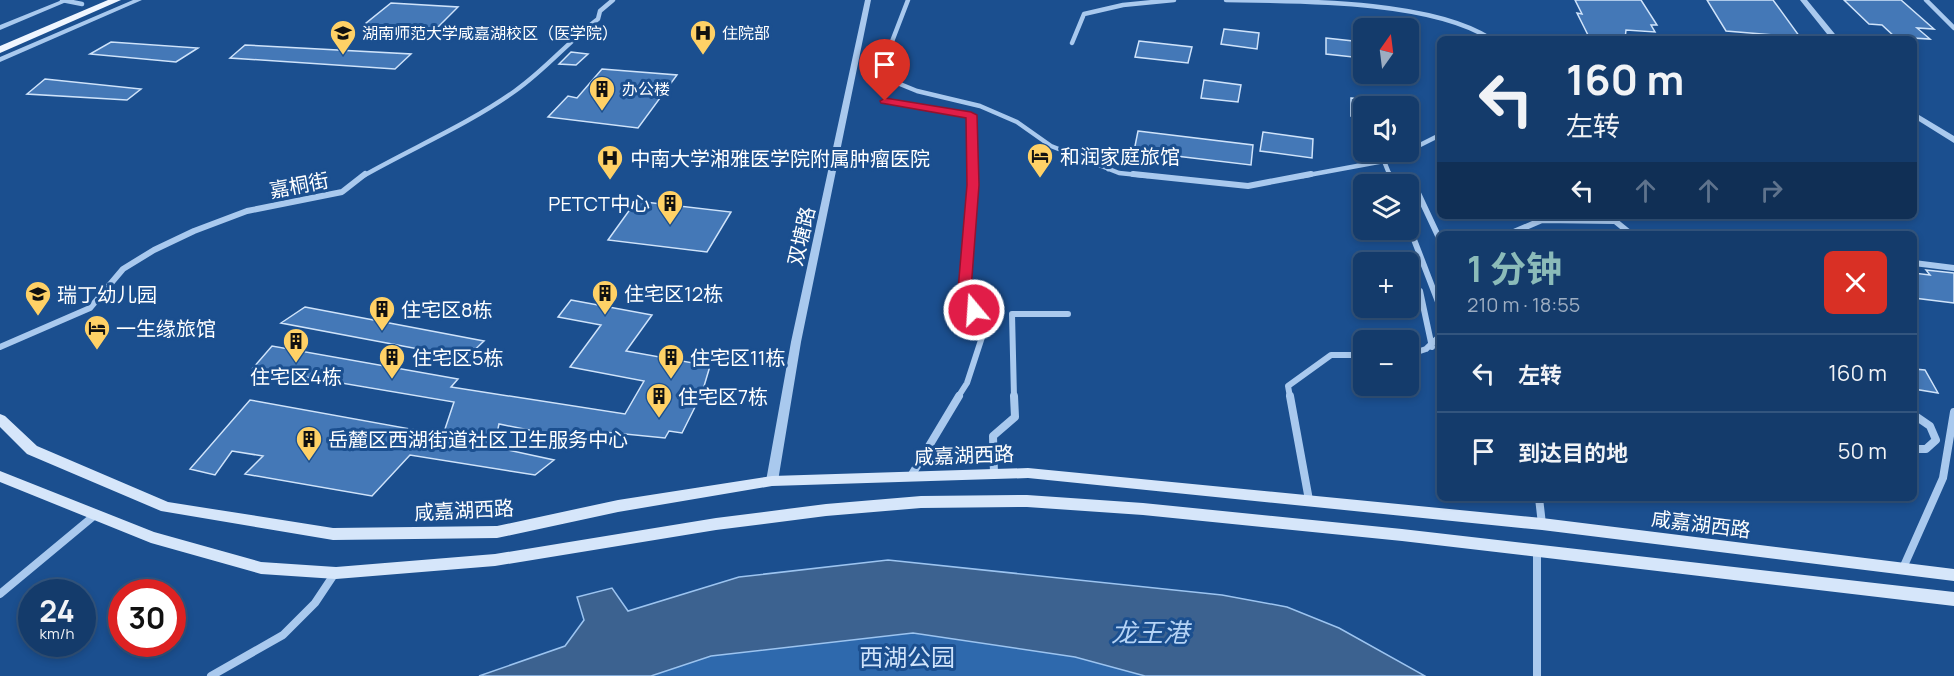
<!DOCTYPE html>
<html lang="zh">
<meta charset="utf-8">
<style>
body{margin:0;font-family:Manrope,"Noto Sans SC",sans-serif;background:#1d4271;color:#f1f3f6;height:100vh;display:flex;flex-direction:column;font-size:22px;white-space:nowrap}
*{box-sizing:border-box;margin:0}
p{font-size:20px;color:#9dadc1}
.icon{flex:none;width:33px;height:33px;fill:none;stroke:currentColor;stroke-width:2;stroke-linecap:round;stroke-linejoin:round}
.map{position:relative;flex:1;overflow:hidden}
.drawer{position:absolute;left:1437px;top:231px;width:480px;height:270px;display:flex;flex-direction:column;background:#143b6b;border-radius:9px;box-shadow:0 3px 9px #0003,0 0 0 2px #33557e}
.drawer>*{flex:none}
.guide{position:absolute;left:1437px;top:36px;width:480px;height:183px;border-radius:9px;box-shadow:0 3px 9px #0003,0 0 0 2px #33557e;background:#143b6b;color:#f1f3f6;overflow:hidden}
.needle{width:39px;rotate:14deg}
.buttons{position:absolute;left:1353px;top:18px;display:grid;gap:12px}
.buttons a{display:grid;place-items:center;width:66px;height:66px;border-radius:9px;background:#143b6b;box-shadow:0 3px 9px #0003,0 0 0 2px #33557e;font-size:30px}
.speed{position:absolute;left:18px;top:579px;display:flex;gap:12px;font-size:30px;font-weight:700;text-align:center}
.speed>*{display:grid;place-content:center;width:78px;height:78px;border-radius:50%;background:#143b6b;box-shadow:0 3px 9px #0003,0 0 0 2px #33557e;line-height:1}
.speed small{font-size:15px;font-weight:400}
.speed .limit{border:9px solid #d22;background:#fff;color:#111}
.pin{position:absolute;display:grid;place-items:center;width:51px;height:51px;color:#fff;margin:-62px -26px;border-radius:50% 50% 50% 0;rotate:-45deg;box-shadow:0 0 6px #0007}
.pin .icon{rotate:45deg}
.me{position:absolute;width:66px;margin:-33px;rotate:342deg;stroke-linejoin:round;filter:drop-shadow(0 0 4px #0008)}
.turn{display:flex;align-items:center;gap:21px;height:126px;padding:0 30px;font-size:27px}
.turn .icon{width:78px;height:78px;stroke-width:2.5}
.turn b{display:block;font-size:42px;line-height:51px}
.lanes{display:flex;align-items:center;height:57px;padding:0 30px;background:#0003;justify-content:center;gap:30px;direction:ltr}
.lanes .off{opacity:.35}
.round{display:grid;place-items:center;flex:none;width:63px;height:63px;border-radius:9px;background:#1d4271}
.headline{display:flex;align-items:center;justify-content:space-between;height:102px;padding:0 30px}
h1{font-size:36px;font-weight:700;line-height:45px;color:#8bbbb9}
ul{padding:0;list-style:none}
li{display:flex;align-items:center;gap:18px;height:78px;padding:0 30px;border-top:2px solid #33557e}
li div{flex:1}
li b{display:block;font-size:22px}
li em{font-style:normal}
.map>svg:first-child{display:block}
.green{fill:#2e69ad}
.water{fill:#3c6290;stroke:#9cc4f0;stroke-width:1.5}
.building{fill:#4478b7;stroke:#cfe3fa;stroke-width:1.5}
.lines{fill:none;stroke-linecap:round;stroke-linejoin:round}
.minor-far2{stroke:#a9c9ee;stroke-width:4.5}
.minor-far1{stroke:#a9c9ee;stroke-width:6}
.minor{stroke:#a9c9ee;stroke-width:8}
.tertiary{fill:#a9c9ee;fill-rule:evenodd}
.secondary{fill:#d6e6fa;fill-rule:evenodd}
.primary{fill:#f0f6ff;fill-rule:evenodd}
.route{fill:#e11d48;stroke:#92132f;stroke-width:1.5}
.labels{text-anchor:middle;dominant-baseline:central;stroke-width:6;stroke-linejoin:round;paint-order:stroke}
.far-poi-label{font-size:16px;fill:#fff;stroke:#1b4f8f;text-anchor:start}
.poi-label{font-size:20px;fill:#fff;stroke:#1b4f8f;text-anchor:start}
.street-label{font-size:20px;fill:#fff;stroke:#1b4f8f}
.near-park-label{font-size:24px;fill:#cfe3fa;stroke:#1b4f8f}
.near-water-label{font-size:26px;font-style:italic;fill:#b5d3f5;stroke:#1b4f8f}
</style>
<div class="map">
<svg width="1954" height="676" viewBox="0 0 1954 676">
<rect width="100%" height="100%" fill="#1b4f8f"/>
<path class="green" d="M913 633 1075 657 1145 676H651L711 656Z"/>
<path class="water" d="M888 560 1222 595 1287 607 1339 628 1425 676H1145L1075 657 913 633 711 656 651 676H479L565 646 584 620 577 597 612 588 628 611 739 577Z"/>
<path class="building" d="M1575 0H1641L1657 25H1651L1655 32 1626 30 1625 39H1590L1577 13 1582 14Z
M1707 0H1773L1800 37 1726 31Z
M1844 0H1901L1934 29 1917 28 1930 39 1895 37 1882 25 1869 24Z
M391 3 458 7 436 29 365 24Z
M1224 29 1259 33 1257 49 1221 44Z
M1326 38 1362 42V58L1326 54Z
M1139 41 1192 47 1188 63 1135 57Z
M111 42 198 48 176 62 90 54Z
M245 45 411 54 395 69 230 58Z
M571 52 588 54 576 65 559 64Z
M602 69 677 75 638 128 548 117 568 96 577 98Z
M45 79 141 89 127 100 27 94Z
M1204 80 1241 85 1238 102 1201 98Z
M1351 98 1364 99V117L1351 116Z
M1138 131 1253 145 1251 165 1134 151Z
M1263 132 1313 139 1312 158 1260 151Z
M636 201 731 212 707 252 608 240Z
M1926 270 1954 273V303L1914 298V273L1930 275Z
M571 300 652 315 626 351 710 366 702 393 682 433 669 431 665 438 605 432 599 444 499 424 494 447 554 460 535 475 410 455 372 496 245 474 263 456 232 451 215 475 190 469 250 400 443 435 454 402 253 368 272 346 458 379 451 387 625 414 644 381 570 367 601 325 558 317Z
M305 307 484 341 466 358 281 323Z
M1914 369 1925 370 1938 393 1914 389Z"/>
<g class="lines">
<path class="minor-far2" d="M62 0 82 4
M908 0 886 57 895 82 917 91 980 106 1017 122 1051 146 1119 173 1148 176
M1226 0C1300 1 1431 0 1491 39
M1926 0 1954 28
M1072 43 1084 14 1123 5 1174 0
M885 101 971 115 973 176
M1408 147H1416L1440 135
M1386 152 1384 161 1390 176
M1108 169 1115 161
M363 176C414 147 467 125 515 91 545 70 569 41 598 19L600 11 613 0
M1303 176 1384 161"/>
<path class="minor-far1" d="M1133 174 1248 186 1311 174
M1389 174 1393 184
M1410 176 1440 240
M1408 224 1440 307
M1509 234 1542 220 1615 221 1631 234
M1914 263 1954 268
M1408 285 1420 291 1432 347
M0 347 90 308 123 269 154 250 194 231 247 211 342 192 365 174
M1408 355 1426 349 1440 336
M958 397 967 383 984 331 964 290 973 174
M1014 397 1012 314H1068
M1290 397 1288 386 1331 355H1364"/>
<path class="minor" d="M1290 396 1309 500
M1914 415 1930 426 1936 440 1926 449H1914
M994 474 993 436 1015 417 1014 396
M911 476 959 396
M1539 498 1542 524
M1537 551V676
M1903 568 1943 478 1954 412
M0 594 95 515
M211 676 283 635 315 603 335 573"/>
<path class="tertiary" d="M62 0H71L0 30V25Z
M133 0H142L0 62V57Z
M865 0H871L801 342 778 481 776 484 772 486 768 484 766 481 791 342Z
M1800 0H1807L1839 39H1831Z
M1914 112 1954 136V143L1914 118Z"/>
<path class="secondary" d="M0 414 5 416 37 446 168 502 333 528 497 526 618 500 772 476 1028 468 1542 518 1954 569V581L1542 530 1028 478 772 486 618 512 497 538 333 540 161 511 27 454 0 427Z
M0 471 154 532 261 562 336 567 495 554 716 518 826 504 921 496 1027 495 1143 503 1402 529 1954 592V606L1402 541 1143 515 1027 507 921 508 826 516 716 530 495 566 336 579 261 574 151 543 0 482Z"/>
<path class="primary" d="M108 0H121L0 53V46Z"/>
</g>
<path class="route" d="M885 98 971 112 977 115 979 185 971 290 980 310 978 313H969L958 290 967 185 966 118 881 103 880 101Z"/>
<defs>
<g id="university-pin" transform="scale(1.35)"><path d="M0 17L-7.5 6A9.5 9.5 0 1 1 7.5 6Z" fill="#ffd166" stroke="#1b4f8f"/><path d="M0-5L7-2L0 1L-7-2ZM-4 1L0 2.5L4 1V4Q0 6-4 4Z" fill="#111"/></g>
<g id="hospital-pin" transform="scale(1.35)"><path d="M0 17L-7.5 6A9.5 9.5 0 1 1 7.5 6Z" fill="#ffd166" stroke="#1b4f8f"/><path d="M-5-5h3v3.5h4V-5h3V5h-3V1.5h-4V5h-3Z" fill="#111"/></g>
<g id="building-pin" transform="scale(1.35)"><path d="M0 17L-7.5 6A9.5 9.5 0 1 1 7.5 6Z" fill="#ffd166" stroke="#1b4f8f"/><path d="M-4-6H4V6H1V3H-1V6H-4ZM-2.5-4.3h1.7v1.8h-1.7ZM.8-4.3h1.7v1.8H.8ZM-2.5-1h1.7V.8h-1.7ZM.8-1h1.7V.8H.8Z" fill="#111"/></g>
<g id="hotel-pin" transform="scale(1.35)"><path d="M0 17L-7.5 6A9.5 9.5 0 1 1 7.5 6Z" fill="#ffd166" stroke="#1b4f8f"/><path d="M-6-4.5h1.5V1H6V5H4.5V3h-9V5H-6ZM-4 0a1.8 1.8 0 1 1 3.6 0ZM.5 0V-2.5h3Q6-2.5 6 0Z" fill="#111"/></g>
<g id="school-pin" transform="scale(1.35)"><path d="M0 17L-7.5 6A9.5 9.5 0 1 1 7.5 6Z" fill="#ffd166" stroke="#1b4f8f"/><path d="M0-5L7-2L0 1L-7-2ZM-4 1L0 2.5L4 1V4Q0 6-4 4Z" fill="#111"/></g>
</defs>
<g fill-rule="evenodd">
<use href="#university-pin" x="343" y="33"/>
<use href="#hospital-pin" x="703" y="33"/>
<use href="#building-pin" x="602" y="89"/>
<use href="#hotel-pin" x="1040" y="156"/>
<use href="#hospital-pin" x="610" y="158"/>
<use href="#building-pin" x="670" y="203"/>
<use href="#building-pin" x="605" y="293"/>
<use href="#school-pin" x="38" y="294"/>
<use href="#building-pin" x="382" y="309"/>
<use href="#hotel-pin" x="97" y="328"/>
<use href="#building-pin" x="296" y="341"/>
<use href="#building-pin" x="392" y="357"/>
<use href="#building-pin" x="671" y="357"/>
<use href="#building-pin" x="659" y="396"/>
<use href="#building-pin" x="309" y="439"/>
</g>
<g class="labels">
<g class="far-poi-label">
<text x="362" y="33">湖南师范大学咸嘉湖校区（医学院）</text>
<text x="722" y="33">住院部</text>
<text x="622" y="89">办公楼</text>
</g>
<g class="poi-label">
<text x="1060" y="156">和润家庭旅馆</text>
<text x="630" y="158">中南大学湘雅医学院附属肿瘤医院</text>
<text x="650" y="203" text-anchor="end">PETCT中心</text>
<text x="624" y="293">住宅区12栋</text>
<text x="57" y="294">瑞丁幼儿园</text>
<text x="401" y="309">住宅区8栋</text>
<text x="116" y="328">一生缘旅馆</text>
<text x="412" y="357">住宅区5栋</text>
<text x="690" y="357">住宅区11栋</text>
<text x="296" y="376" text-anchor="middle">住宅区4栋</text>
<text x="678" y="396">住宅区7栋</text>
<text x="328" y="439">岳麓区西湖街道社区卫生服务中心</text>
</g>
<g class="street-label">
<text transform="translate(299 185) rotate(-11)">嘉桐街</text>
<text transform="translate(801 236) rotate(-77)">双塘路</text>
<text transform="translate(964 455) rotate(-2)">咸嘉湖西路</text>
<text transform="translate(464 510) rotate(-3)">咸嘉湖西路</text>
<text transform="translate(1701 524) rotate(7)">咸嘉湖西路</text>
</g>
<g class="near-park-label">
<text x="907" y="656">西湖公园</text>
</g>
<g class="near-water-label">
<text x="1150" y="632">龙王港</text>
</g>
</g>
</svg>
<div class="buttons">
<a><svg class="needle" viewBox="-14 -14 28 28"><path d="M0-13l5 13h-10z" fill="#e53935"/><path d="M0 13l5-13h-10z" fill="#9dadc1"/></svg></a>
<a><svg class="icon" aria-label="sound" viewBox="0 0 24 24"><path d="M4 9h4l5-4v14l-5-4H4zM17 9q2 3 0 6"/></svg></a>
<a><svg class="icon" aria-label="layers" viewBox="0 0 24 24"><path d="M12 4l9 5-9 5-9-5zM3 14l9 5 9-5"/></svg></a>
<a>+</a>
<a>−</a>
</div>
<div class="speed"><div>24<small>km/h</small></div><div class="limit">30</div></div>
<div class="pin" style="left:885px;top:101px;background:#d93025"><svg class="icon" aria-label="arrive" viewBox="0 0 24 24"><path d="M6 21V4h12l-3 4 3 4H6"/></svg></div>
<svg class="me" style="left:974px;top:310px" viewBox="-20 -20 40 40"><circle r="17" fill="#e11d48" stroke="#fff" stroke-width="3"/><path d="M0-11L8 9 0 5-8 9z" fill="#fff"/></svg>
<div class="guide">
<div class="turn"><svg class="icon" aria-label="left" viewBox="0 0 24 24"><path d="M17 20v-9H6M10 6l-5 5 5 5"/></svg><div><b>160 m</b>左转</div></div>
<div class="lanes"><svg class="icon" aria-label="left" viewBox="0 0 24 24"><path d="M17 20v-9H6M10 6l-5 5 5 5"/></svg><svg class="icon off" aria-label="ahead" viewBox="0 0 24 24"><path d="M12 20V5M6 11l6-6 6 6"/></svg><svg class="icon off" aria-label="ahead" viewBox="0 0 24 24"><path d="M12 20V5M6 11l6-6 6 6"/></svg><svg class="icon off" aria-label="right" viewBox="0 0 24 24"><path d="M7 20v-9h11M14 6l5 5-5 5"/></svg></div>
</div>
<section class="drawer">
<div class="headline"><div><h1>1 分钟</h1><p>210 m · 18:55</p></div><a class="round" style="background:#d93025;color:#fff"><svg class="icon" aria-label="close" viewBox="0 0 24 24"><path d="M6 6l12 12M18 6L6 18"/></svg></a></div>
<ul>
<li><svg class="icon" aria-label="left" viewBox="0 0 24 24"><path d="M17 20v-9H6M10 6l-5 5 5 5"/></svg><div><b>左转</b></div><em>160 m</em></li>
<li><svg class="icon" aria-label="arrive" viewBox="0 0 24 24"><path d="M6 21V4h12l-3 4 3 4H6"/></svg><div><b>到达目的地</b></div><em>50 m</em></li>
</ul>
</section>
</div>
